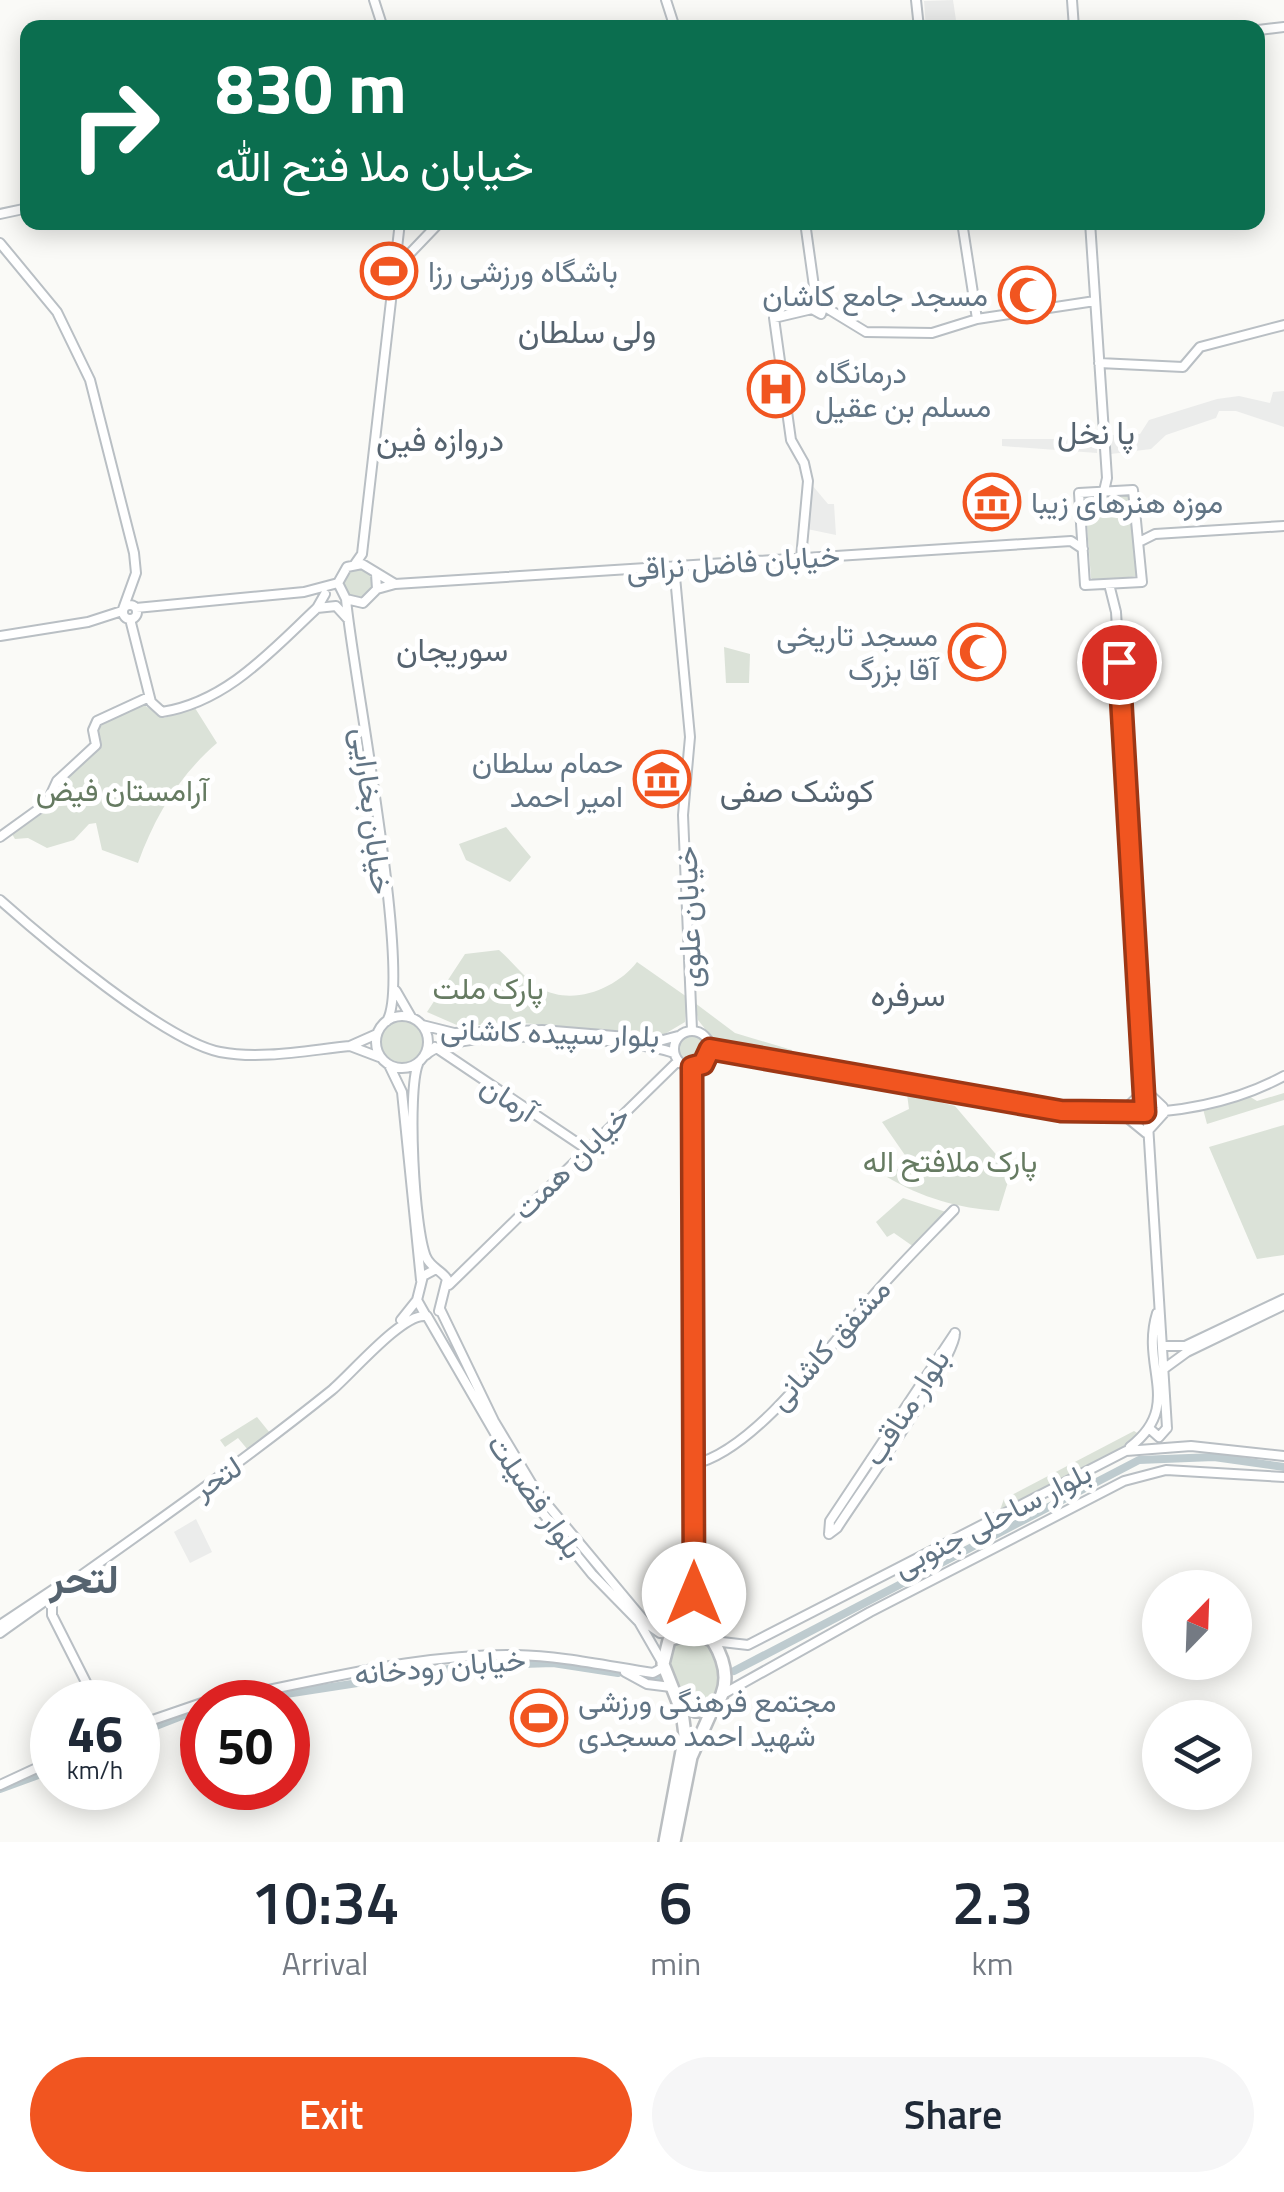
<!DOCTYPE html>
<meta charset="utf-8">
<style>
body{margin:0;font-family:"Titillium Web",Vazirmatn,sans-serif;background:#f6f6f7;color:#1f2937;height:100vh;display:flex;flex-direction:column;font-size:38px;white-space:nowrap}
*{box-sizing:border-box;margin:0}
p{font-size:32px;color:#747a83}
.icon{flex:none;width:55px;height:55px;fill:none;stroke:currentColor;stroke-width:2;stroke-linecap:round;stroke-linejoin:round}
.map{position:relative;height:1842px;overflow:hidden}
.drawer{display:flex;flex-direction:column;background:#fff;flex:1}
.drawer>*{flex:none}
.hud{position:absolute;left:20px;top:20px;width:1245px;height:210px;border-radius:20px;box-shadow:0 5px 25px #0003;background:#0b6e4f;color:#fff;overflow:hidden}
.needle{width:65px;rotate:23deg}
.buttons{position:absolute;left:1142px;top:1570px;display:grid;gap:20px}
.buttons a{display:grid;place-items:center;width:110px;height:110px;border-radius:50%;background:#fff;box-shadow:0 5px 25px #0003;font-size:50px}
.speed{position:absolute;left:30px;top:1680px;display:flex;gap:20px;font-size:50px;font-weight:700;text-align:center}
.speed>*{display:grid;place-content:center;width:130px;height:130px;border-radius:50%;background:#fff;box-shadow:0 5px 25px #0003;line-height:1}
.speed small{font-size:25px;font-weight:400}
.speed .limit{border:15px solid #d22;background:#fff;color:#111}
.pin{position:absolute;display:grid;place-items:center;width:85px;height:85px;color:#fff;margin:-42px;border:5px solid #fff;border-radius:50%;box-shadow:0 2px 10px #0007}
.me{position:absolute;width:110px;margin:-55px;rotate:0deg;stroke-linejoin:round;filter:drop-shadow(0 0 8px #0008)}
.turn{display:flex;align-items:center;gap:35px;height:210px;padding:0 30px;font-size:45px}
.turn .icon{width:130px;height:130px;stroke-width:2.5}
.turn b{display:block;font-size:70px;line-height:85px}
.eta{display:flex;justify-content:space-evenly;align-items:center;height:170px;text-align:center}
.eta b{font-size:60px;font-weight:600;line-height:70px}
.action{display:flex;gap:20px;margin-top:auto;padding:20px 30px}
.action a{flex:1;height:115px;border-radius:60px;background:#f15520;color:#fff;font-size:40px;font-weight:600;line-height:115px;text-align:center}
.action a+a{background:#f6f6f7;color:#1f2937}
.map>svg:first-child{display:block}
.built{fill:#ebeceb}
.green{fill:#dbe2d8}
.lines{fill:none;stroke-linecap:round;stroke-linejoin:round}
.river{stroke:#becbcf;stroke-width:8}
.secondary-casing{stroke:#b9bfc4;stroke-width:12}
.highway-casing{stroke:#babec1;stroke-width:16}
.secondary{stroke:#fff;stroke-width:8}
.highway{stroke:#fff;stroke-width:11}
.route-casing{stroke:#9d3715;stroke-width:25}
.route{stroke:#f15520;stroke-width:18}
.labels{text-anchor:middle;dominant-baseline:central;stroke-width:10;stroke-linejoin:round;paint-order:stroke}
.poi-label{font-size:30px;fill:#627585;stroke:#fff;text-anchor:start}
.street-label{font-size:30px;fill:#627585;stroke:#fff}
.park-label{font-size:30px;fill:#667b62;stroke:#fff}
.neighbourhood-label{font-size:32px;fill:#55636f;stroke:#fff}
.district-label{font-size:40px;font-weight:bold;fill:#55636f;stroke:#fff}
</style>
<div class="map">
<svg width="1284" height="1842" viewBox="0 0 1284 1842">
<rect width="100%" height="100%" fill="#fafaf7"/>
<path class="built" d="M953 0 957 27H926L924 1Z
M1284 391V427L1236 411H1219L1216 418 1166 435 1151 449 1111 454 1110 435 1140 434 1149 420 1217 399 1239 396 1270 403 1273 392Z
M1002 439H1097V453L1002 446Z
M812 485 828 504H834L836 535 807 529Z
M196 1519 212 1552 190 1563 174 1532Z"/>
<path class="green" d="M1127 494 1131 496 1137 576 1095 581 1091 578 1085 500Z
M343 583a15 15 0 1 1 30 0a15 15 0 1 1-30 0Z
M724 647 750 654 749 683H726Z
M144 705 164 718 195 708 217 743C179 776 155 816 138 863L102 850 96 823 89 824 74 840 47 848 28 838 15 839 12 834C34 819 54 808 58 782L94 748 95 727Z
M506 827 531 857 510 882 466 860 459 844Z
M499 950C512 961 525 979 540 988 573 1007 617 988 637 962L687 997 685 1022 663 1035 522 1023 459 1026 427 1012 465 954Z
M695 1003 735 1033 792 1050V1056L717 1044 698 1020Z
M380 1042a22 22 0 1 1 44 0a22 22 0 1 1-44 0Z
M678 1048a14 14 0 1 1 28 0a14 14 0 1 1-28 0Z
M1284 1093V1100L1207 1124 1203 1109 1247 1095 1257 1101Z
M907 1094 955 1106 1011 1172 999 1211C958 1208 922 1198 887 1177L909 1161 882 1122 909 1109Z
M1284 1125V1255L1257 1259 1209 1147Z
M903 1198 946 1212 914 1247 894 1233 887 1237 876 1222Z
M257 1417 270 1433 248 1450 238 1438 225 1447 220 1440Z
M1134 1431 1139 1434 1134 1441 1000 1510 1004 1499Z
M685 1635C718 1636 721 1667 721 1694L704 1709 682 1700 669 1674V1647Z"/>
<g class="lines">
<path class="river" d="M734 1671 1139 1460 1214 1457 1284 1467
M641 1677 658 1680
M234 1702 468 1666 553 1663 618 1673
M138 1733 202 1708
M0 1789 52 1770"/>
<g class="secondary-casing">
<path id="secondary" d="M374 0 383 28
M666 0 675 28
M916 0 919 28
M1072 0 1074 28
M1258 30 1284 27
M0 214 28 208
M805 222 816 301 812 309 821 314 824 305 816 301
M962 222 977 319
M1090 222 1107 478 1104 491
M0 243 57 312 90 380 134 553 136 573 123 609
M395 269 440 222
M825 307 866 332 932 333 977 319 1095 301
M1099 363 1183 367 1200 347 1284 325
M1133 490 1142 582 1085 585 1079 493Z
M1139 542 1155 534 1284 526
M801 558 808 481 804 463 791 440 774 318 812 309
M355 564 362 554 400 222
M674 566 690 737 683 815 692 1030
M376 574 377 589 363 603 346 599 338 583 347 567 362 564 395 584 377 589
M395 584 1071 541 1083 549
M1109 584 1116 612 1167 1428
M346 599C352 670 413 977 387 1021
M123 612a7 7 0 1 1 14 0a7 7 0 1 1-14 0Z
M136 608 304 592 338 583
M317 608 336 606 347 618
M130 619 151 702 162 712C227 702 272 650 317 608L325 594
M0 636 88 622 122 611
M0 837 47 803 57 781 96 745 93 730 97 721 149 697
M0 900C45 940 165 1041 220 1052 261 1060 309 1050 350 1046
M396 991 411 1017
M376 1042a26 26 0 1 1 52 0a26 26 0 1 1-52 0Z
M422 1025 454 1033 542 1030 663 1040 678 1036
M674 1049a18 18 0 1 1 36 0a18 18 0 1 1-36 0Z
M377 1034 350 1046 379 1057
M435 1047 585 1148
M710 1049C770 1058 831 1068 890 1080 1018 1105 1161 1142 1284 1076
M426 1055C456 1025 633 1038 674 1053
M418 1064C407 1092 414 1228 426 1257 431 1268 441 1270 447 1279L439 1311
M389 1065 402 1092 421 1280
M692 1067 694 1610 710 1638
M1123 1111 1145 1090 1163 1107
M1124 1115 1146 1133 1164 1113
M449 1285 678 1061
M440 1309 494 1421 536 1491 647 1624 660 1633 676 1634
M426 1316 417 1300 423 1276 436 1269
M427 1316 537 1506 592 1574 639 1622 662 1662
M401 1320 417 1300
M1164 1346H1185L1284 1299
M1165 1368 1187 1352 1284 1305
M1150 1429 1159 1437 1167 1428
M1130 1447C1184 1405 1140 1368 1157 1313
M694 1464C758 1450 836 1337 879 1289 903 1262 929 1236 954 1210
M829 1534 837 1528C856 1498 957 1357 955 1333
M829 1534 830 1521 955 1333
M52 1598V1615L96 1702
M0 1625 63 1583
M0 1633C112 1553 225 1476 332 1390 352 1373 402 1314 425 1316
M681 1633 691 1608
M713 1641 748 1645 1126 1451 1191 1446 1284 1456
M625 1672 647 1684 671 1687
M725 1693 870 1612 1124 1481 1166 1470 1284 1477
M205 1702C306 1685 412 1653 516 1655 562 1656 607 1666 653 1673L664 1667
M138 1725 202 1703
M0 1785 52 1761"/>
</g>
<g class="highway-casing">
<path id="highway" d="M695 1631 713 1641C727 1664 731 1689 712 1710L695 1711 678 1702 663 1664 669 1640Z
M665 1842 685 1735 681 1704
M674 1842 691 1757 712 1710"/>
</g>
<use href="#secondary" class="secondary"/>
<use href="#highway" class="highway"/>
</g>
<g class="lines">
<g class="route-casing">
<path id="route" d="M694 1594 692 1067 703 1064 710 1049 1061 1111 1145 1112 1119 662"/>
</g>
<use href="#route" class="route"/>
</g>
<defs>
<g id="stadium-ring" transform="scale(2.875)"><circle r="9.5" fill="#fff" stroke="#f15520" stroke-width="1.5"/><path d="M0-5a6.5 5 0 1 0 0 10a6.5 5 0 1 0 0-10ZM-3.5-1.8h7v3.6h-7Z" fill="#f15520"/></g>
<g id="mosque-ring" transform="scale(2.875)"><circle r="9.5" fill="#fff" stroke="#f15520" stroke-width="1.5"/><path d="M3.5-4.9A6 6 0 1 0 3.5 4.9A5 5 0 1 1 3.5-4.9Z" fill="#f15520"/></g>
<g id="hospital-ring" transform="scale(2.875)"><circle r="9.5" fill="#fff" stroke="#f15520" stroke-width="1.5"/><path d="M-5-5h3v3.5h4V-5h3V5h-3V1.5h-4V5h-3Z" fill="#f15520"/></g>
<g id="museum-ring" transform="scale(2.875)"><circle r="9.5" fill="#fff" stroke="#f15520" stroke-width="1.5"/><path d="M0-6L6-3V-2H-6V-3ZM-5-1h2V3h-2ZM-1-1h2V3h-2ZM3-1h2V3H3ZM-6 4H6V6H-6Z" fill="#f15520"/></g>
</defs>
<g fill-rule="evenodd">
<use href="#stadium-ring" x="389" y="271"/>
<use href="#mosque-ring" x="1027" y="295"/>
<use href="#hospital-ring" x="776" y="389"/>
<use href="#museum-ring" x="992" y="502"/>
<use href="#mosque-ring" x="977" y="652"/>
<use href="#museum-ring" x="662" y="779"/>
<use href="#stadium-ring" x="539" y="1718"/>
</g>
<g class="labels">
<g class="poi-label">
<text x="428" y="271">باشگاه ورزشی رزا</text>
<text x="988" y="295" text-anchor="end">مسجد جامع کاشان</text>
<text x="815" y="372">درمانگاه<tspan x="815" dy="34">مسلم بن عقیل</tspan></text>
<text x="1031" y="502">موزه هنرهای زیبا</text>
<text x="938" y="635" text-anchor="end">مسجد تاریخی<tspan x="938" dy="34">آقا بزرگ</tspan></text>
<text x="623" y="762" text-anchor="end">حمام سلطان<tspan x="623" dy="34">امیر احمد</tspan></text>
<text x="578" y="1701">مجتمع فرهنگی ورزشی<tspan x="578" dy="34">شهید احمد مسجدی</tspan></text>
</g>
<g class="street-label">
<text transform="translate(733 562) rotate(-4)">خیابان فاضل نراقی</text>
<text transform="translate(373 811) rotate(83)">خیابان بخارایی</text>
<text transform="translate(688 917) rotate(-92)">خیابان علوی</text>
<text transform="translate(550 1032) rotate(2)">بلوار سپیده کاشانی</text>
<text transform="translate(509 1098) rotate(33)">آرمان</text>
<text transform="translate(571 1162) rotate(-44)">خیابان همت</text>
<text transform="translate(829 1344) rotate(-48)">مشفق کاشانی</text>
<text transform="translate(906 1407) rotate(-57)">بلوار مناقب</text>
<text transform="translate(217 1477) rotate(-33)">لتحر</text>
<text transform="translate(536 1496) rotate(55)">بلوار فضیلت</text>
<text transform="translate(992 1519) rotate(-27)">بلوار ساحلی جنوبی</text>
<text transform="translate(440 1666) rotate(-5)">خیابان رودخانه</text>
</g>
<g class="park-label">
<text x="122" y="790">آرامستان فیض</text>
<text x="488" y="988">پارک ملت</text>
<text x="950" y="1161">پارک ملافتح اله</text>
</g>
<g class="neighbourhood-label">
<text x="587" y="331">ولی سلطان</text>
<text x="1096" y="432">پا نخل</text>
<text x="440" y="439">دروازه فین</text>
<text x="452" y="649">سوریجان</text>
<text x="797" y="790">کوشک صفی</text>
<text x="908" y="994">سرفره</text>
</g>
<g class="district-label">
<text x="84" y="1578">لتحر</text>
</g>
</g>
</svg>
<div class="buttons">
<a><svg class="needle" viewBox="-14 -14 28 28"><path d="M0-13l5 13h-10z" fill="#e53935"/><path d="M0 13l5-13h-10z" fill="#747a83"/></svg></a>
<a><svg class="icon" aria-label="layers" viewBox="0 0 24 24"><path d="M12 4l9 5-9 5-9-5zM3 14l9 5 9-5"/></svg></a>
</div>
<div class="speed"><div>46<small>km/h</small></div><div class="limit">50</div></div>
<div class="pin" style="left:1119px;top:662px;background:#d93025"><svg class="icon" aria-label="arrive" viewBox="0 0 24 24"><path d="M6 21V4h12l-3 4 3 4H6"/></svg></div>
<svg class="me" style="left:694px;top:1594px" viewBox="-20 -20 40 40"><circle r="19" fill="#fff"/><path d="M0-13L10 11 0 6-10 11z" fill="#f15520"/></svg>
<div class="hud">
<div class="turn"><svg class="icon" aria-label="right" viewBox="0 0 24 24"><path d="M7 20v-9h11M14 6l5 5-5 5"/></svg><div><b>830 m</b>خیابان ملا فتح الله</div></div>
</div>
</div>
<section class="drawer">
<div class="eta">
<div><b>10:34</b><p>Arrival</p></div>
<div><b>6</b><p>min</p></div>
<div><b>2.3</b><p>km</p></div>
</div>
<div class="action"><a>Exit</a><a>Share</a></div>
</section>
